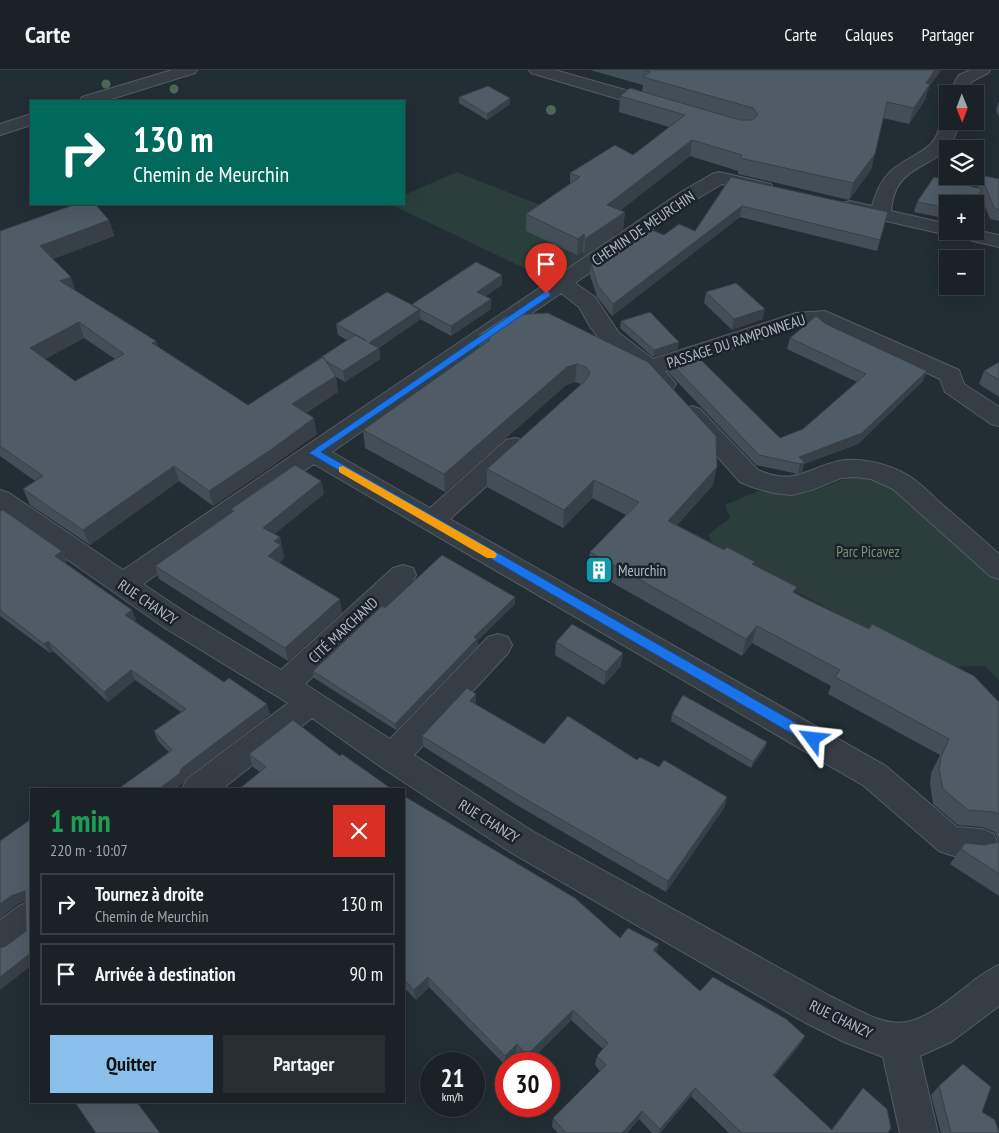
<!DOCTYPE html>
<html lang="fr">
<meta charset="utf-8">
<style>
body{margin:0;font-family:"PT Sans Narrow",sans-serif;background:#272f33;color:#f1f3f6;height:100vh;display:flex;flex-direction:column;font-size:19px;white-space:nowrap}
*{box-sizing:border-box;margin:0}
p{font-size:16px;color:#9fa4a7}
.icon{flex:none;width:28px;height:28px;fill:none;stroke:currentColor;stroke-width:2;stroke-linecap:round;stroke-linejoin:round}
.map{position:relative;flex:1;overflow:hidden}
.panel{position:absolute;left:30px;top:718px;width:375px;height:315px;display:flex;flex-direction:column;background:#1a2227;border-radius:0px;box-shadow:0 5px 20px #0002,0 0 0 1px #383f44}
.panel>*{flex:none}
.banner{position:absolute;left:30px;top:30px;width:375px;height:105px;border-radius:0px;box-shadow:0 5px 20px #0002,0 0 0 1px #383f44;background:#00695c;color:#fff;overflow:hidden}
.needle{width:32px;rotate:179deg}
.tools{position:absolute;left:939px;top:15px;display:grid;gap:10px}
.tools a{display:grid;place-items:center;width:45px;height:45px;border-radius:0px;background:#1a2227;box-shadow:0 5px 20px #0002,0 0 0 1px #383f44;font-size:25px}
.speed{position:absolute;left:420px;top:982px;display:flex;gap:10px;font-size:25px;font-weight:700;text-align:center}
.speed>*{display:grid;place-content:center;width:65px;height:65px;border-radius:50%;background:#1a2227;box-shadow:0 5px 20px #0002,0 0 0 1px #383f44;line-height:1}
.speed small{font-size:12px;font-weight:400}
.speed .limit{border:8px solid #d22;background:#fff;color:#111}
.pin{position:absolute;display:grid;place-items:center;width:42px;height:42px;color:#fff;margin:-51px -21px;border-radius:50% 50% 50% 0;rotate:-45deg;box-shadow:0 0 5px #0007}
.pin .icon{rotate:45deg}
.me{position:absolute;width:55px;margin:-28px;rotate:300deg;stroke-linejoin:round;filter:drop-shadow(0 0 4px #0008)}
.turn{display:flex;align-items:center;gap:18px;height:105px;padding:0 20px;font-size:22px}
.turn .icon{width:65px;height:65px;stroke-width:2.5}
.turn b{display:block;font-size:35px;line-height:42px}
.round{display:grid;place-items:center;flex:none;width:52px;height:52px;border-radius:0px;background:#272f33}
.summary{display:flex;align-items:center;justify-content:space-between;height:85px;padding:0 20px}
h1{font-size:30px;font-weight:700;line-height:38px;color:#1e9e55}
.action{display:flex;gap:10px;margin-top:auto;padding:10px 20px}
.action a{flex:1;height:58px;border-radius:0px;background:#8bbfeb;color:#111;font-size:20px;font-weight:700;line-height:58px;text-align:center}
.action a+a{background:#272f33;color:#f1f3f6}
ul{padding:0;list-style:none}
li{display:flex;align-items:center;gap:15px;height:62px;margin:0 10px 8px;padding:0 10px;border:2px solid #383f44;border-radius:0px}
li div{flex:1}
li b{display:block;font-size:19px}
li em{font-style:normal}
header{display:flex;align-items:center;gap:30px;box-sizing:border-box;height:70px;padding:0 25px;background:#1a2227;border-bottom:1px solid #383f44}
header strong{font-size:24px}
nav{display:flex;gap:28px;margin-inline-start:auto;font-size:18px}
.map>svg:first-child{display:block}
.green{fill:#2b3e3b}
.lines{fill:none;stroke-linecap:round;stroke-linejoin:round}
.minor-casing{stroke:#535c63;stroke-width:2}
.minor{fill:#353e45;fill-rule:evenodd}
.tree{fill:#4d6657}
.wall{fill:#444e57;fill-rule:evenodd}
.shaded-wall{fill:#374047}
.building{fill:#4f5b65;stroke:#374047;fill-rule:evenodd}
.route{fill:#1a73e8;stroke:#114b97}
.slow{fill:#f59e0b}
.labels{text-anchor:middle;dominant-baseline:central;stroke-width:5;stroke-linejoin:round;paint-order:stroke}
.street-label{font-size:15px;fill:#b0b9c2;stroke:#1b232a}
.park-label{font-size:15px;fill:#719574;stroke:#1b232a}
.poi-label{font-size:15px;fill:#b0b9c2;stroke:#1b232a;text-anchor:start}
</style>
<header>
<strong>Carte</strong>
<nav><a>Carte</a><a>Calques</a><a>Partager</a></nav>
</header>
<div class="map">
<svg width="999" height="1063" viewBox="0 0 999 1063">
<rect width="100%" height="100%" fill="#222d34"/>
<path class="green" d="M457 102 618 166 553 212 390 134H404V125Z
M853 406 864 407 904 420 999 510V610L985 596 942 597 716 481 708 465 730 448 725 435 758 421 808 423Z"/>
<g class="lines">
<g class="minor-casing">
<path id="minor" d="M172 0H197L195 3 105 31H79L82 27Z
M529 0H555L664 31 667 35 664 39 658 40 652 39 531 3Z
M970 0H990L988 3 971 12 965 24H948L959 5Z
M31 44V55L0 65V54Z
M948 46V51H959C952 96 914 88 897 118 893 125 892 133 891 141L948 154V161H975V160L999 165V177L843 141 840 137 843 133 850 131 872 136C876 123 880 112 890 102 911 82 936 84 941 51Z
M719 102 771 114 773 118 771 122 764 124 722 114 695 130 575 213 595 227 619 263 653 289 796 243 825 241 959 300 964 314 999 337V356L991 354 945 322 940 309 822 254H806L665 301 676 314 673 319 665 321 657 319 627 290 603 273 591 258 579 237 561 223 332 382 430 438 506 370 515 368 524 370 527 376 524 382 450 449 886 696 957 757 982 759 994 764 998 774 994 784C976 791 956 788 939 781L864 716 314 394 143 514 185 542 281 600 393 498 403 495 413 498 416 505 413 512 305 614 390 669 488 567 498 564 508 567 512 575 508 583 414 685 534 762 830 926C890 956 901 968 958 923 971 913 983 902 999 895V936L951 972 920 986 938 1063H900L883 987 844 972 804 952 510 782 381 697 312 648 222 719H182L187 709 288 633 165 558 0 442V420L9 423 123 500 681 122 712 104Z
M692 336 700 339 758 400C795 416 805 399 839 391 861 387 889 394 909 406 919 412 929 422 938 431 958 448 979 466 999 484V509L990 506 893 419 871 409 855 407 841 408 812 420 792 425 773 423 752 417 740 412 684 349 680 344 684 339Z
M31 831V868L12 883 0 888V850L19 836Z"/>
</g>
<use href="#minor" class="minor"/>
</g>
<g class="tree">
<circle cx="106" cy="14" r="4.5"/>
<circle cx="174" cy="19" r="4.5"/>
<circle cx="551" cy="40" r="5"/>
</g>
<path class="wall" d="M590 0H941L929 17 925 30 909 54 883 48 871 100 849 130 738 104V101L690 86 620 140 625 142 623 159 584 185 583 181 577 185 526 161V144L570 114V103L633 85 669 57 619 42 620 26 642 21 643 15Z
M459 27 510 34 487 50 459 33Z
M999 31V48L996 40Z
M981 105 999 109V151L990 149 980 124 975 136V134H948V149L914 142 917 132 978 118 977 115Z
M731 107 880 170 877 181 740 147 612 246 597 227 590 205 591 194 664 165 695 161Z
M109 150 114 166 53 189 76 221 156 271 158 277 248 335 320 288 347 270 338 265 336 254 411 235 502 215 485 226 491 229V239L451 266 420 249 379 278 380 289 345 312 336 307 338 322 306 343 317 364 275 394 213 436 179 411 90 475 30 435 23 419 35 411 0 386V161ZM84 268 115 289 75 311 45 289Z
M706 222 763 249 732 260 704 233Z
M548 243 713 415 677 455 754 495 795 523 999 632V772L995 762 982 757 958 755 933 734 930 714 931 703 940 685 828 624 831 616 752 573 742 586 588 499 590 482 626 445 592 428 563 458 487 417V399L581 314 575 312 566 315 445 422 365 378 363 360 479 278V264Z
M621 251 678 279 653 287 620 258Z
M826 254 923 311 858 374 804 394 802 403 798 404 756 395 668 302 670 292 780 368 803 359 857 312 787 279 790 268Z
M999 292V327L979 314 984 301Z
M321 411 324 424 274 464 280 467 284 488 279 493 342 542 288 591 159 509 155 496 232 442 231 439Z
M0 441 67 491 65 493 136 550 134 551 270 644 186 708 183 713 169 682 158 671 154 661 181 642 135 610 108 632 53 581 50 583 0 546Z
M515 534 477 571 478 575 396 660 314 608 313 601 385 538Z
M556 572 621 596 604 615 555 585Z
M476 624V635L544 674 637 690 659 697 727 727 724 738 666 822 515 734 424 677 422 666Z
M672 644 767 672 765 678 751 698 671 651Z
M249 684 340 686 392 719 260 702 253 697Z
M404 726 620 868 659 874 656 882 700 921 799 976 774 1006 831 1060 863 1018 888 1063H729L691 1026 660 1063H652L639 1049 627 1063H558L552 1057 553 1048 600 1001 595 995 597 986 603 979 571 950 527 994H526L516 984 505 995 429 917 416 930 404 917Z
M999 772V826L950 794 965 773 984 775Z
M939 1016 982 1042 999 1063H941L931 1025Z"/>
<path class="shaded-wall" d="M935 0H941L929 17 925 30 909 54 914 38 926 13Z
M510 28V34L487 50V44Z
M692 70 690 86 606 152 607 135Z
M875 84 871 100 849 130 853 113Z
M982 119 978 130 975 136V134H974Z
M742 136 740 147 612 246 613 234Z
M625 142 623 159 584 185 585 169Z
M109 150 114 166 45 192 40 176Z
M584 164 583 181 577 185 578 169Z
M502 205V215L477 232V222Z
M71 207 76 223 60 211Z
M491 229V239L451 266V256Z
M420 239V250L378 278H379L380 289 345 312 343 301 369 273Z
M765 239 763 249 732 260 734 249Z
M79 252 84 268 36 294 30 278Z
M156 271 160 287 152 273Z
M679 272 678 279 653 287 654 280Z
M577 294 575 312 566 315 445 422 444 404 567 297Z
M927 301 923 311 858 374 804 394 802 403 798 404 800 394 799 387Z
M336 306 338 322 295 350 292 334Z
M314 348 317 364 275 394 213 436 209 421Z
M174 396 179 411 90 475 83 460Z
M717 397 713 415 665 469 668 451Z
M594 410 592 428 563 458 564 440Z
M321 411 324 424 266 471 263 458Z
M280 467 284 488 271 499 268 486 274 471Z
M62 481 67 491 60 497 55 486Z
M515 527V534L477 571 478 575 396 660 395 654 474 567Z
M340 529 342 542 288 591 285 578Z
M132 540 136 550 129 555 125 545Z
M757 556 752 573 742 586 746 569Z
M48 571 53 581 50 583 44 574Z
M623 583 621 596 604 615 606 602Z
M131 600 135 610 108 632 104 622Z
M476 624V636L470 631Z
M267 634 270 644 186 708 183 713 176 719H159L182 698Z
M767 672 765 678 751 698 753 692Z
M727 727 724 738 666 822 668 811Z
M25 821 31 829 18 834 0 848V834L11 826Z
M659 874 656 884 653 880Z
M31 883V896L0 920V907Z
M428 907 429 917 416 930 414 920Z
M573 940 571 950 527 994V985Z
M805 966 799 976 768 1014 773 1005Z
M517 974 516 984 505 995V986Z
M695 1018 691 1026 660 1063H658L660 1059Z
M642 1041 639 1049 627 1063H622Z"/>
<path class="building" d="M645 0H935L926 13 930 14 914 38 887 32 875 84 853 113 740 88 742 85 692 70 607 135 625 142 585 169 584 164 578 169 526 144 580 107 570 103 615 75 633 85 685 45 620 26 630 18 740 50H753L758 44 753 38 643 7 650 2Z
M488 16 510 28 487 44 459 27Z
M981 105 999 109V140L994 138Z
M731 107 888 142 880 170 742 136 613 234 598 216 591 194 645 157 664 165 679 154 695 161Z
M934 107 982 119 974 134H948V138L917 132Z
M76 134H95L109 150 40 176 71 207 60 211 156 271 152 273 248 335 323 287 336 306 292 334 314 348 272 379 209 421 174 396 83 460 23 419 43 406 0 376V161ZM79 252 124 284 75 311 30 278Z
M476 192 502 205 477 222 491 229 451 256 411 235Z
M736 213 765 239 734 249 706 222Z
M387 222 420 239 369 273 379 278 343 301 326 291 323 287 320 288 355 265 367 271 336 254Z
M650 242 679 272 654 280 621 251Z
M548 243 648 292 716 366 717 397 668 451 724 480 727 477 755 492 752 494 797 517 793 522 804 528 869 559 872 554 974 606 999 632V744L993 742 968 740 943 719 939 699 941 687 949 669 835 607 840 600 757 556 746 569 590 482 639 432 594 410 564 440 487 399 586 310 590 303 586 297 577 294 567 297 444 404 363 360 490 270 479 264 505 247 511 245Z
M816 246 826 254 927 301 862 363 799 387 805 393 800 394 759 385 670 292 694 283 780 368 803 359 866 304 790 268Z
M999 292V310L984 301Z
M295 395 321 411 263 458 280 467 274 471 281 475 268 486 340 529 285 578 155 496 234 441 231 439Z
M3 440 62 481 55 486 132 540 125 545 224 612 229 608 267 634 182 698 179 704 159 719H118L172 680 154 661 186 639 131 600 104 622 48 571 44 574 0 540V441Z
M442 485 515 527 474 567 477 569 395 654 313 601 382 536 385 538Z
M572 554 623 583 606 602 556 572Z
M467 618 476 624 470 631 544 674 568 646 637 690 640 687 659 697 664 690 727 727 668 811 515 723 422 666Z
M683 625 767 672 753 692 672 644Z
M293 650 340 686 342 684 392 719H239L266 697 249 684Z
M404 726 575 828 620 868 628 858 659 874 653 880 700 921 713 907 786 949 805 966 773 1005 832 1060 863 1018 887 1039 891 1058 888 1063H742L695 1018 660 1059 642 1041 622 1063H566L553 1048 606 995 597 986 608 973 573 940 527 985 517 974 505 986 428 907 414 920 404 909Z
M31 749V883L0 907V878L6 876 26 861 25 821 11 826 0 834V771Z
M999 772V804L961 779 965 773 984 775Z
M963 994 991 1017 982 1042 995 1050 999 1063H951L939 1016Z
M74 1031H136L160 1063H96Z"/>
<path class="route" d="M546 221 550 222V226L321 382 817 665 819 669 817 673 813 674 808 673 309 383Z"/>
<path class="slow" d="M343 396 495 482 497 485 495 488H487L339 402V397Z"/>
<defs>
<g id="building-square" transform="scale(1.4375)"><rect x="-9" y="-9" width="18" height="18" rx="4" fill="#0f9aa8" stroke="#1b232a"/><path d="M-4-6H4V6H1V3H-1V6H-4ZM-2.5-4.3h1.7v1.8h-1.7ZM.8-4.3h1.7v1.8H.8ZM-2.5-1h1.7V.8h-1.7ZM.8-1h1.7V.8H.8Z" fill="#fff"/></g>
</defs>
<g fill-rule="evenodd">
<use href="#building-square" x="599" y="500"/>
</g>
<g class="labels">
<g class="street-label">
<text transform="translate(643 158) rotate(-34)">CHEMIN DE MEURCHIN</text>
<text transform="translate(736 271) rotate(-18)">PASSAGE DU RAMPONNEAU</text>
<text transform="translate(148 532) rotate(34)">RUE CHANZY</text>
<text transform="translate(343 560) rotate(-43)">CITÉ MARCHAND</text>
<text transform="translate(489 751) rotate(32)">RUE CHANZY</text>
<text transform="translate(841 949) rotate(26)">RUE CHANZY</text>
</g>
<g class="park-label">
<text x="868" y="481">Parc Picavez</text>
</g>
<g class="poi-label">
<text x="618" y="500">Meurchin</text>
</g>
</g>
</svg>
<div class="tools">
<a><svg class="needle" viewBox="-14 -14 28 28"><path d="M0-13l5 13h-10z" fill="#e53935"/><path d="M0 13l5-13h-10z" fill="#9fa4a7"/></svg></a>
<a><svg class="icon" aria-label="layers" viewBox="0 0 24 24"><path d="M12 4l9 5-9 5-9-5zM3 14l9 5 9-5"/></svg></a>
<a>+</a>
<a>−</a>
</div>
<div class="speed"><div>21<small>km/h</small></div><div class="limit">30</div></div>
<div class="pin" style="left:546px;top:224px;background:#d93025"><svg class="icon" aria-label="arrive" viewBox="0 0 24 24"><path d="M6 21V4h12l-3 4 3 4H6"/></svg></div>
<svg class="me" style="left:813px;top:669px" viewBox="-20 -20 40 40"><path d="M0-17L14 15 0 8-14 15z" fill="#1a73e8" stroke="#fff" stroke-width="4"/></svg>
<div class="banner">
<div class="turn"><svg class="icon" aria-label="right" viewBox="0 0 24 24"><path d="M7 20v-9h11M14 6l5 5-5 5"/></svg><div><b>130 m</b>Chemin de Meurchin</div></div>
</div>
<section class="panel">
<div class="summary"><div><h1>1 min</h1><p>220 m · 10:07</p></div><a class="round" style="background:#d93025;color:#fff"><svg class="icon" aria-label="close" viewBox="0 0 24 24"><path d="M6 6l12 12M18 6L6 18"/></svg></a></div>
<ul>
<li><svg class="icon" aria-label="right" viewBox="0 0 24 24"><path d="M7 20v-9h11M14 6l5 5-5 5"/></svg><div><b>Tournez à droite</b><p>Chemin de Meurchin</p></div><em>130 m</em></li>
<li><svg class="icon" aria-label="arrive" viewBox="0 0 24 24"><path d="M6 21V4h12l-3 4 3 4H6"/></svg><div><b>Arrivée à destination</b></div><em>90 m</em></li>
</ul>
<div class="action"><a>Quitter</a><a>Partager</a></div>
</section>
</div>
